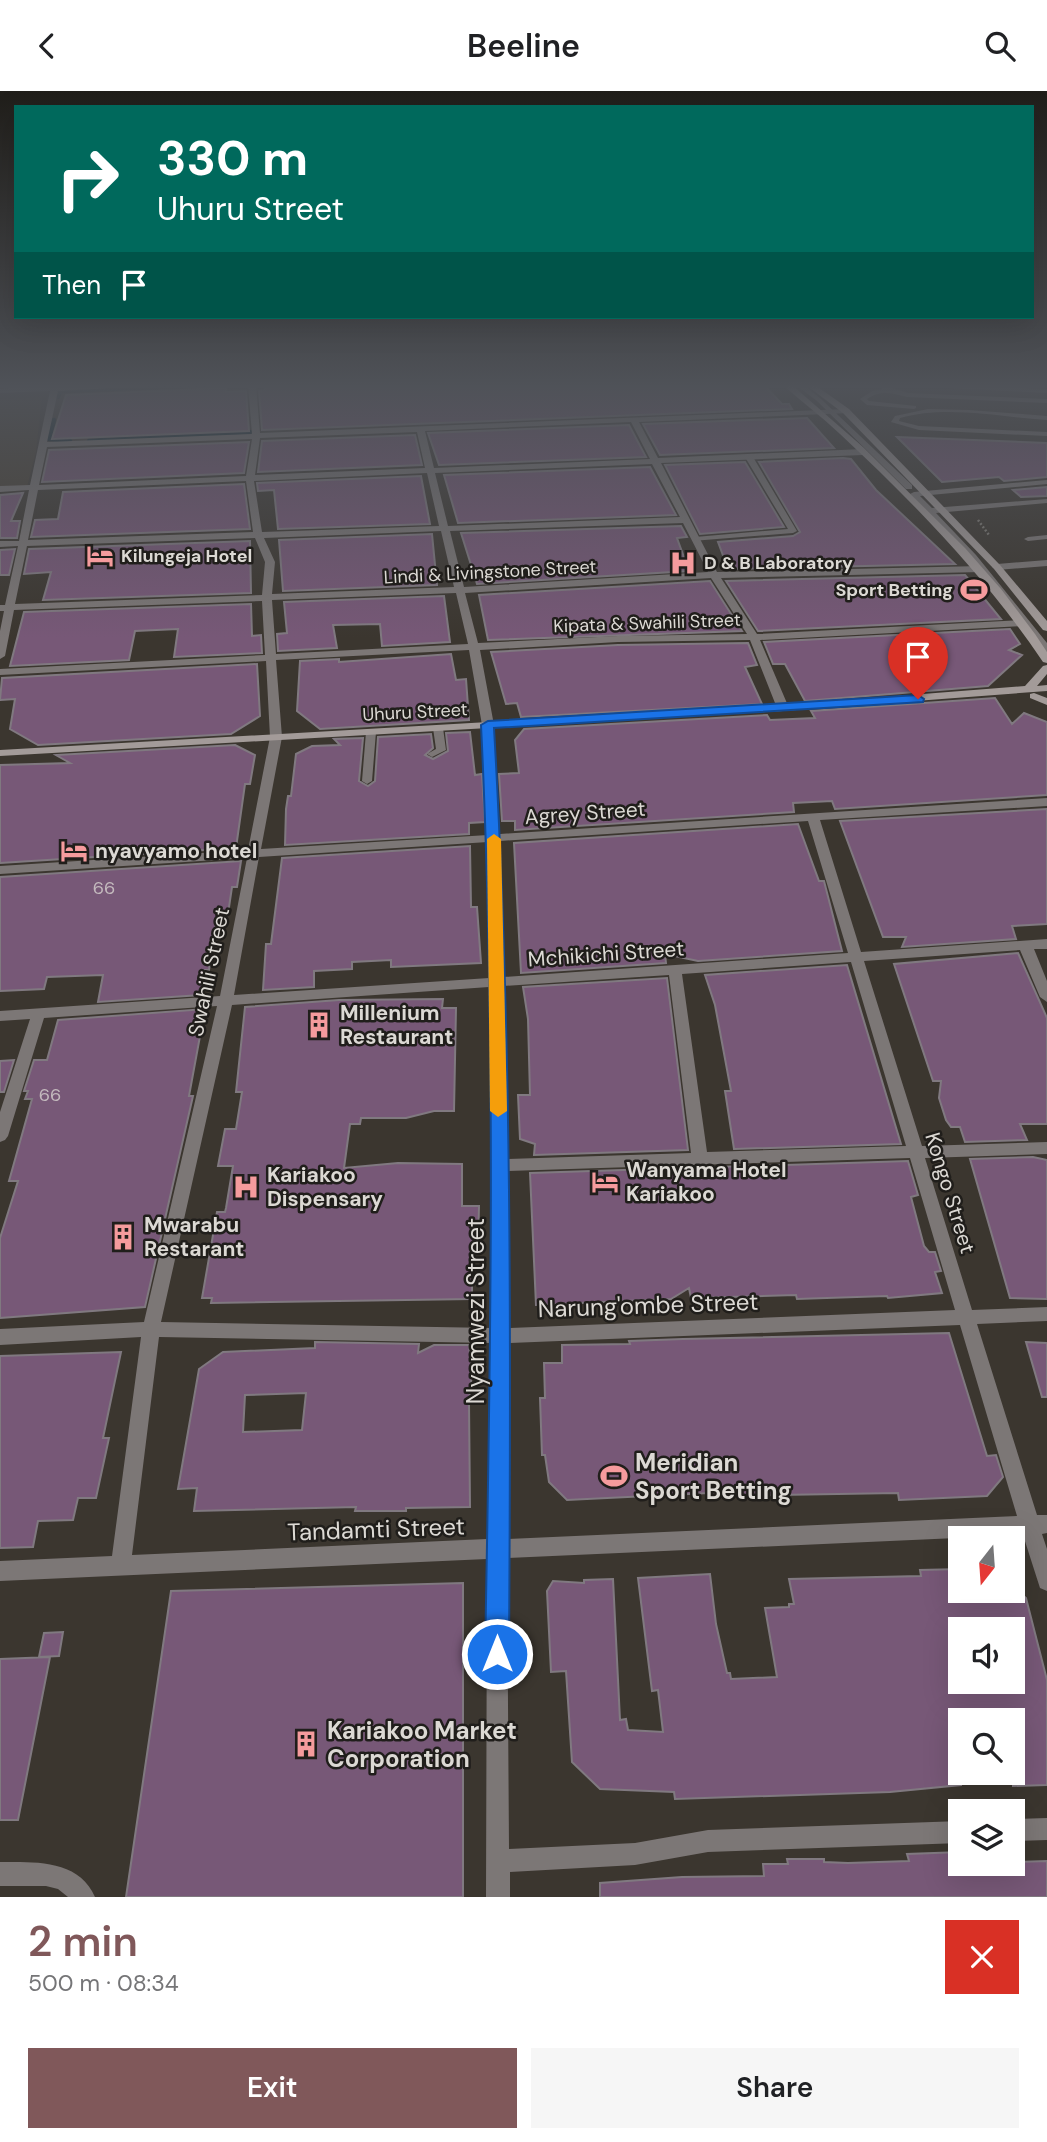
<!DOCTYPE html>
<meta charset="utf-8">
<style>
body{margin:0;font-family:"DM Sans",sans-serif;background:#f6f6f6;color:#202124;height:100vh;display:flex;flex-direction:column;font-size:26px;white-space:nowrap}
*{box-sizing:border-box;margin:0}
p{font-size:23px;color:#757577}
.icon{flex:none;width:38px;height:38px;fill:none;stroke:currentColor;stroke-width:2;stroke-linecap:round;stroke-linejoin:round}
.map{position:relative;height:1806px;overflow:hidden}
.drawer{display:flex;flex-direction:column;background:#fff;flex:1}
.drawer>*{flex:none}
.hud{position:absolute;left:14px;top:14px;width:1020px;height:214px;border-radius:0px;box-shadow:0 7px 28px #0002;background:#00695c;color:#fff;overflow:hidden}
.needle{width:46px;rotate:197deg}
.fabs{position:absolute;left:948px;top:1435px;display:grid;gap:14px}
.fabs a{display:grid;place-items:center;width:77px;height:77px;border-radius:0px;background:#fff;box-shadow:0 7px 28px #0002;font-size:35px}
.pin{position:absolute;display:grid;place-items:center;width:60px;height:60px;color:#fff;margin:-72px -30px;border-radius:50% 50% 50% 0;rotate:-45deg;box-shadow:0 0 7px #0007}
.pin .icon{rotate:45deg}
.me{position:absolute;width:77px;margin:-38px;rotate:0deg;stroke-linejoin:round;filter:drop-shadow(0 0 5px #0008)}
.turn{display:flex;align-items:center;gap:24px;height:147px;padding:0 28px;font-size:32px}
.turn .icon{width:91px;height:91px;stroke-width:2.5}
.turn b{display:block;font-size:49px;line-height:60px}
.then{display:flex;align-items:center;height:66px;padding:0 28px;background:#0003;gap:14px;font-size:26px}
.round{display:grid;place-items:center;flex:none;width:74px;height:74px;border-radius:0px;background:#f6f6f6}
.summary{display:flex;align-items:center;justify-content:space-between;height:119px;padding:0 28px}
h1{font-size:42px;font-weight:600;line-height:52px;color:#80585a}
.action{display:flex;gap:14px;margin-top:auto;padding:14px 28px}
.action a{flex:1;height:80px;border-radius:0px;background:#80585a;color:#fff;font-size:28px;font-weight:600;line-height:80px;text-align:center}
.action a+a{background:#f6f6f6;color:#202124}
header{display:flex;justify-content:space-between;align-items:center;height:91px;padding:0 28px;background:#fff;font-size:32px;font-weight:600}
.map>svg:first-child{display:block}
.built{fill:#453d30}
.lines{fill:none;stroke-linecap:round;stroke-linejoin:round}
.stream{stroke:#031e28;stroke-width:4.5}
.building{fill:#775877;stroke:#807980;stroke-width:2;fill-rule:evenodd}
.path{stroke:#7f7b75;stroke-width:2.5;stroke-dasharray:2 2;stroke-linecap:butt}
.lane{fill:#7c7776;fill-rule:evenodd}
.street{fill:#7c7776;fill-rule:evenodd}
.secondary{fill:#a39b99;fill-rule:evenodd}
.route{fill:#1a73e8;stroke:#114b97;stroke-width:2}
.slow{fill:#f59e0b}
.labels{text-anchor:middle;dominant-baseline:central;stroke-width:5;stroke-linejoin:round;paint-order:stroke}
.far-poi-label{font-size:18px;font-weight:bold;fill:#dcd9d4;stroke:#201e1b;text-anchor:start}
.far-street-label{font-size:18px;fill:#dcd9d4;stroke:#201e1b}
.number-label{font-size:18px;fill:#c3b9bd}
.street-label{font-size:21px;fill:#dcd9d4;stroke:#201e1b}
.poi-label{font-size:21px;font-weight:bold;fill:#dcd9d4;stroke:#201e1b;text-anchor:start}
.near-street-label{font-size:24px;fill:#dcd9d4;stroke:#201e1b}
.near-poi-label{font-size:24px;font-weight:bold;fill:#dcd9d4;stroke:#201e1b;text-anchor:start}
</style>
<header><svg class="icon" aria-label="back" viewBox="0 0 24 24"><path d="M15 5l-7 7 7 7"/></svg>Beeline<svg class="icon" aria-label="search" viewBox="0 0 24 24"><circle cx="10" cy="10" r="6"/><path d="M15 15l6 6"/></svg></header>
<div class="map">
<svg width="1047" height="1806" viewBox="0 0 1047 1806">
<rect width="100%" height="100%" fill="#3b362f"/>
<path class="built" d="M42 306 36 361 27 396 0 397V308Z"/>
<g class="lines">
<path class="stream" d="M58 306 60 300 205 294
M54 329 49 348 70 350
M89 350 250 341"/>
</g>
<path class="building" d="M308 294H764L782 313H789L792 318 262 339 259 300 265 299 266 296Z
M226 297V301L246 300 249 340 52 348 66 304Z
M807 327 834 357 660 364 643 333Z
M629 334 646 366 439 374 428 342Z
M415 344 422 374 258 381 262 350Z
M897 346 1047 352V386L1004 390 999 386 942 391Z
M249 351 244 382 42 391 49 359Z
M843 367 851 368 876 399 955 473 728 478 718 451 793 445 800 441 759 371Z
M745 371 784 436 700 443 665 374Z
M650 376 676 424 458 432 444 384Z
M421 385 430 433 278 438 274 399 258 400 257 392Z
M244 393 250 438 31 446 35 429 58 428 63 401Z
M1047 396V405L1021 406 1013 399Z
M23 402 11 430H20L17 447H0V404Z
M681 435 687 446 677 447 689 480 477 493 461 442Z
M432 443 437 494 283 500 279 449Z
M250 450 251 502 43 509 51 481 24 483 29 458Z
M15 458 9 484H0V459Z
M965 484 1001 528 758 540 726 490Z
M710 490 742 540 488 549 479 504Z
M444 505 450 551 382 555 380 533 333 534 337 557 278 560 277 543 287 542 284 511Z
M251 513 252 545 261 544 262 562 174 566 178 538 135 540 129 569 10 575 24 521Z
M1010 538 1020 553 1009 559 1022 564 988 595 805 610 785 573H773L764 551Z
M748 552 757 574 745 576 762 613 521 626 517 612 506 613 491 561 618 554Z
M451 563 456 589 466 588 469 629 320 638 297 620 300 570 339 568V571Z
M257 573 260 625 231 643 38 654 10 638 15 608 0 609 2 587Z
M995 607 1012 633 1024 622 1047 631V704L835 718 832 710 793 712 794 721 515 739V730H502L499 683 519 682 515 649 524 638 767 624 770 629 815 627 811 620Z
M470 641 475 684 482 683 485 731 469 732V743L285 754 286 718 288 705H291L296 663 312 655 340 654 334 648 363 647 359 690 368 695 375 690 378 646 431 643 433 657 425 664 433 668 448 660 446 642Z
M235 654 255 664 250 693H245L236 757 0 772V674L70 672 56 664Z
M1047 718V833L1012 835 1016 848 902 856 906 846H883L840 730Z
M798 733 819 790H824L842 860 698 870 665 863 666 872 521 882 514 752Z
M470 755 471 816H477L481 872 391 876V869L352 871V878L314 880V896L263 899 266 853H271L282 767Z
M241 770 237 796H232L228 823 217 825 209 879H205L201 904 98 911 103 884 47 886 44 898 0 900V786Z
M1018 862 1047 927V1033H1020L1027 1049 965 1051 960 1036H951L946 1029 939 1007 941 990H933L894 873Z
M847 874 901 1053 734 1058 725 1000H731L715 914 705 884Z
M667 887 688 1059 534 1064 535 1053 520 1048 518 1004H530L528 928 523 896Z
M443 908 442 917H456L454 1020H434L406 1027H361L360 1033H350L344 1077 398 1072 462 1073V1115H479L478 1155H472V1208L211 1212 212 1207H202L217 1121H225L226 1117 233 1075H218L225 1038H236L242 1001H236L245 916 339 909Z
M205 918 189 1005H193L145 1216 0 1227V1147L18 1090H9L32 1008H25L28 1000H24L34 969H47L58 929Z
M14 969 4 1001H0V970Z
M1033 1066 1047 1069V1208L1010 1207 970 1068Z
M908 1070 918 1104 911 1106 924 1155 929 1161H935L941 1180 935 1181 942 1202 888 1207 887 1205 797 1208 796 1204 691 1207 689 1197 671 1208 536 1214 530 1082Z
M949 1242 987 1365 996 1364 1003 1386 987 1405 899 1409 898 1402 710 1405 709 1402 567 1409 549 1391 545 1364H542L540 1307H545L544 1272H562V1254L630 1253 629 1250 683 1248Z
M315 1251 419 1253 418 1262 434 1254H469L472 1281 469 1311 470 1416 406 1417V1420H355L356 1416 194 1420 197 1397 178 1398 199 1278 223 1261 315 1257ZM306 1302 302 1339 243 1341 245 1304Z
M1026 1251 1047 1252V1306H1042Z
M121 1261 103 1347H109L96 1407H78L73 1429 38 1430 33 1456 0 1457V1265Z
M961 1478V1500H1018L1026 1507 1047 1589V1694L1013 1695V1629H961V1694L890 1701 675 1708 674 1701 600 1698 572 1671 566 1580 551 1581 547 1500 553 1490 584 1492V1489L613 1488 620 1629 626 1628 628 1639 663 1641 658 1599 652 1600 638 1487 710 1483 716 1533 727 1582H730L731 1588 777 1586 765 1517 789 1516V1513H794L789 1488 921 1485 920 1479ZM961 1538H1013V1591H961Z
M463 1492V1806H126L171 1500Z
M63 1541 59 1565 39 1566 44 1542Z
M50 1566 18 1729H0V1568Z
M961 1761V1773L1047 1770V1806H600V1792L682 1786 764 1785 763 1773H788L787 1768H824V1771L848 1772 909 1770 907 1763Z"/>
<g class="lines">
<path class="path" d="M978 429 989 444"/>
<path class="lane" d="M796 294H804L821 308 912 394V398H906L817 310Z
M883 294H890L889 296 908 302 1047 308V312L907 306C891 302 881 299 867 308L869 310 916 315V317L914 318 867 314 860 308 872 300 882 298Z
M924 294 1047 298V302L927 296Z
M928 318 969 319 1047 325V329C1000 326 946 314 900 327L899 330 919 335 1047 341V345L919 339 891 331 895 325Z
M746 364 753 366 797 440 793 442 692 450V446H695L788 438 745 366Z
M1047 389V393L920 405 932 417 1047 408V412L936 422 976 464 1047 552V561L1044 560 970 468 910 403 914 401Z
M1047 444V448L1028 450 1024 448 1028 446Z
M438 634 443 637 446 659 432 666 427 663 436 658 433 637Z
M371 638 376 641 372 690 367 693 362 690 366 641Z"/>
<path class="street" d="M51 294H167L58 300 47 351 252 343 248 294H256L260 342 846 318H849V322L639 331 658 367 863 358 867 361 863 364 661 372 717 481 981 475 986 478 981 481 721 487 757 543 1024 529 1029 532 1024 535 760 549 789 617 783 620 777 617 750 549 618 551 480 559 494 634 500 743 1047 707V715L820 729 861 861 1047 848V858H1034L1047 890V911L1040 906 1020 859 864 870 922 1055 1047 1051V1063L925 1067 972 1219 1047 1216V1230L977 1233 1037 1424H1047V1442L1042 1443 1047 1458V1500L1040 1497 1023 1444 507 1467 509 1758 635 1752 708 1739 961 1730V1752L708 1761 635 1774 510 1781V1806H486L487 1468 0 1490V1470L112 1465 141 1246 0 1254V1238L144 1231 217 915 44 927 8 1045 5 1049 0 1051V1021L30 928 0 930V920L220 905 247 767 0 783V775L248 759 270 646 266 570 0 584V578L265 564 262 510 14 519 5 565 0 568V540L4 520H0V514H5L18 455 0 456V450H19L29 399 0 401V395L30 394 50 300 0 302V298ZM631 331 650 368 434 377 425 340ZM417 341 425 377 255 384 260 347ZM252 348 246 385 39 394 47 356ZM652 373 680 426 448 435 435 382ZM427 382 439 435 262 441 254 390ZM246 390 253 441 28 449 38 399ZM683 432 708 481 464 496 450 440ZM441 440 454 496 272 503 275 471 264 447ZM255 447 265 471 262 504 15 513 27 455ZM711 487 747 543 618 545 478 552 465 502ZM456 502 468 553 276 563 272 509ZM469 559 482 634 488 744 261 758 282 646 276 569ZM808 730 848 862 503 886 500 750ZM488 751 489 887 234 904 259 766ZM851 871 906 1055 707 1061 682 883ZM669 884 691 1062 506 1068 503 895ZM489 896 492 1237 161 1231 232 914ZM910 1067 955 1219 510 1237 507 1080ZM960 1234 1017 1425 507 1448 510 1252ZM159 1246 492 1252 487 1448 132 1464Z
M1047 469V475L997 479 992 476 997 473Z
M1047 1727V1749L1013 1750V1728Z
M0 1771C34 1771 79 1768 95 1806H68L58 1798 46 1795H0Z"/>
<path class="secondary" d="M783 294H792L863 356 965 457 1001 498 1035 543 1047 561V572L1043 571C986 486 915 413 840 343 822 326 802 311 783 294Z
M806 294H815L849 318 1000 474 1047 530V540L1043 539 994 478 843 322Z
M1047 574V583L1037 595 1047 594V600L783 620 0 665V659L783 614 1025 595 1043 575Z
M1034 602 1047 607V614L1030 607V603Z"/>
</g>
<linearGradient id="sky" x2="0" y2="1"><stop stop-color="#201e1a"/><stop offset="0.54" stop-color="#4f5258"/><stop offset="1" stop-color="#4f5258" stop-opacity="0"/></linearGradient>
<rect width="1047" height="547" fill="url(#sky)"/>
<path class="route" d="M918 604 924 608 923 611 494 637C512 945 511 1254 509 1563L506 1571 497 1575 489 1571 485 1563C491 1253 496 943 481 634L488 630Z"/>
<path class="slow" d="M494 743 501 748 507 1020 498 1026 490 1020 487 748Z"/>
<defs>
<g id="hotel-bare" transform="scale(2.1)"><path d="M-6-4.5h1.5V1H6V5H4.5V3h-9V5H-6ZM-4 0a1.8 1.8 0 1 1 3.6 0ZM.5 0V-2.5h3Q6-2.5 6 0Z" fill="#f59b9d" stroke="#201e1b" stroke-width="2.5" paint-order="stroke"/></g>
<g id="hospital-bare" transform="scale(2.1)"><path d="M-5-5h3v3.5h4V-5h3V5h-3V1.5h-4V5h-3Z" fill="#f59b9d" stroke="#201e1b" stroke-width="2.5" paint-order="stroke"/></g>
<g id="stadium-bare" transform="scale(2.1)"><path d="M0-5a6.5 5 0 1 0 0 10a6.5 5 0 1 0 0-10ZM-3.5-1.8h7v3.6h-7Z" fill="#f59b9d" stroke="#201e1b" stroke-width="2.5" paint-order="stroke"/></g>
<g id="building-bare" transform="scale(2.1)"><path d="M-4-6H4V6H1V3H-1V6H-4ZM-2.5-4.3h1.7v1.8h-1.7ZM.8-4.3h1.7v1.8H.8ZM-2.5-1h1.7V.8h-1.7ZM.8-1h1.7V.8H.8Z" fill="#f59b9d" stroke="#201e1b" stroke-width="2.5" paint-order="stroke"/></g>
</defs>
<g fill-rule="evenodd">
<use href="#hotel-bare" x="100" y="465"/>
<use href="#hospital-bare" x="683" y="472"/>
<use href="#stadium-bare" x="974" y="499"/>
<use href="#hotel-bare" x="74" y="760"/>
<use href="#building-bare" x="319" y="934"/>
<use href="#hotel-bare" x="605" y="1091"/>
<use href="#hospital-bare" x="246" y="1096"/>
<use href="#building-bare" x="123" y="1146"/>
<use href="#stadium-bare" x="614" y="1385"/>
<use href="#building-bare" x="306" y="1653"/>
</g>
<g class="labels">
<g class="far-poi-label">
<text x="121" y="465">Kilungeja Hotel</text>
<text x="704" y="472">D &amp; B Laboratory</text>
<text x="953" y="499" text-anchor="end">Sport Betting</text>
</g>
<g class="far-street-label">
<text transform="translate(490 481) rotate(-3)">Lindi &amp; Livingstone Street</text>
<text transform="translate(647 532) rotate(-2)">Kipata &amp; Swahili Street</text>
<text transform="translate(415 621) rotate(-3)">Uhuru Street</text>
</g>
<g class="number-label">
<text x="104" y="797">66</text>
<text x="50" y="1004">66</text>
</g>
<g class="street-label">
<text transform="translate(585 722) rotate(-4)">Agrey Street</text>
<text transform="translate(606 863) rotate(-4)">Mchikichi Street</text>
<text transform="translate(209 881) rotate(-78)">Swahili Street</text>
<text transform="translate(950 1102) rotate(73)">Kongo Street</text>
</g>
<g class="poi-label">
<text x="95" y="760">nyavyamo hotel</text>
<text x="340" y="922">Millenium<tspan x="340" dy="24">Restaurant</tspan></text>
<text x="626" y="1079">Wanyama Hotel<tspan x="626" dy="24">Kariakoo</tspan></text>
<text x="267" y="1084">Kariakoo<tspan x="267" dy="24">Dispensary</tspan></text>
<text x="144" y="1134">Mwarabu<tspan x="144" dy="24">Restarant</tspan></text>
</g>
<g class="near-street-label">
<text transform="translate(648 1214) rotate(-2)">Narung'ombe Street</text>
<text transform="translate(475 1220) rotate(-90)">Nyamwezi Street</text>
<text transform="translate(376 1438) rotate(-2)">Tandamti Street</text>
</g>
<g class="near-poi-label">
<text x="635" y="1371">Meridian<tspan x="635" dy="28">Sport Betting</tspan></text>
<text x="327" y="1639">Kariakoo Market<tspan x="327" dy="28">Corporation</tspan></text>
</g>
</g>
</svg>
<div class="fabs">
<a><svg class="needle" viewBox="-14 -14 28 28"><path d="M0-13l5 13h-10z" fill="#e53935"/><path d="M0 13l5-13h-10z" fill="#757577"/></svg></a>
<a><svg class="icon" aria-label="sound" viewBox="0 0 24 24"><path d="M4 9h4l5-4v14l-5-4H4zM17 9q2 3 0 6"/></svg></a>
<a><svg class="icon" aria-label="search" viewBox="0 0 24 24"><circle cx="10" cy="10" r="6"/><path d="M15 15l6 6"/></svg></a>
<a><svg class="icon" aria-label="layers" viewBox="0 0 24 24"><path d="M12 4l9 5-9 5-9-5zM3 14l9 5 9-5"/></svg></a>
</div>
<div class="pin" style="left:918px;top:608px;background:#d93025"><svg class="icon" aria-label="arrive" viewBox="0 0 24 24"><path d="M6 21V4h12l-3 4 3 4H6"/></svg></div>
<svg class="me" style="left:497px;top:1563px" viewBox="-20 -20 40 40"><circle r="17" fill="#1a73e8" stroke="#fff" stroke-width="3"/><path d="M0-11L8 9 0 5-8 9z" fill="#fff"/></svg>
<div class="hud">
<div class="turn"><svg class="icon" aria-label="right" viewBox="0 0 24 24"><path d="M7 20v-9h11M14 6l5 5-5 5"/></svg><div><b>330 m</b>Uhuru Street</div></div>
<div class="then">Then<svg class="icon" aria-label="arrive" viewBox="0 0 24 24"><path d="M6 21V4h12l-3 4 3 4H6"/></svg></div>
</div>
</div>
<section class="drawer">
<div class="summary"><div><h1>2 min</h1><p>500 m · 08:34</p></div><a class="round" style="background:#d93025;color:#fff"><svg class="icon" aria-label="close" viewBox="0 0 24 24"><path d="M6 6l12 12M18 6L6 18"/></svg></a></div>
<div class="action"><a>Exit</a><a>Share</a></div>
</section>
